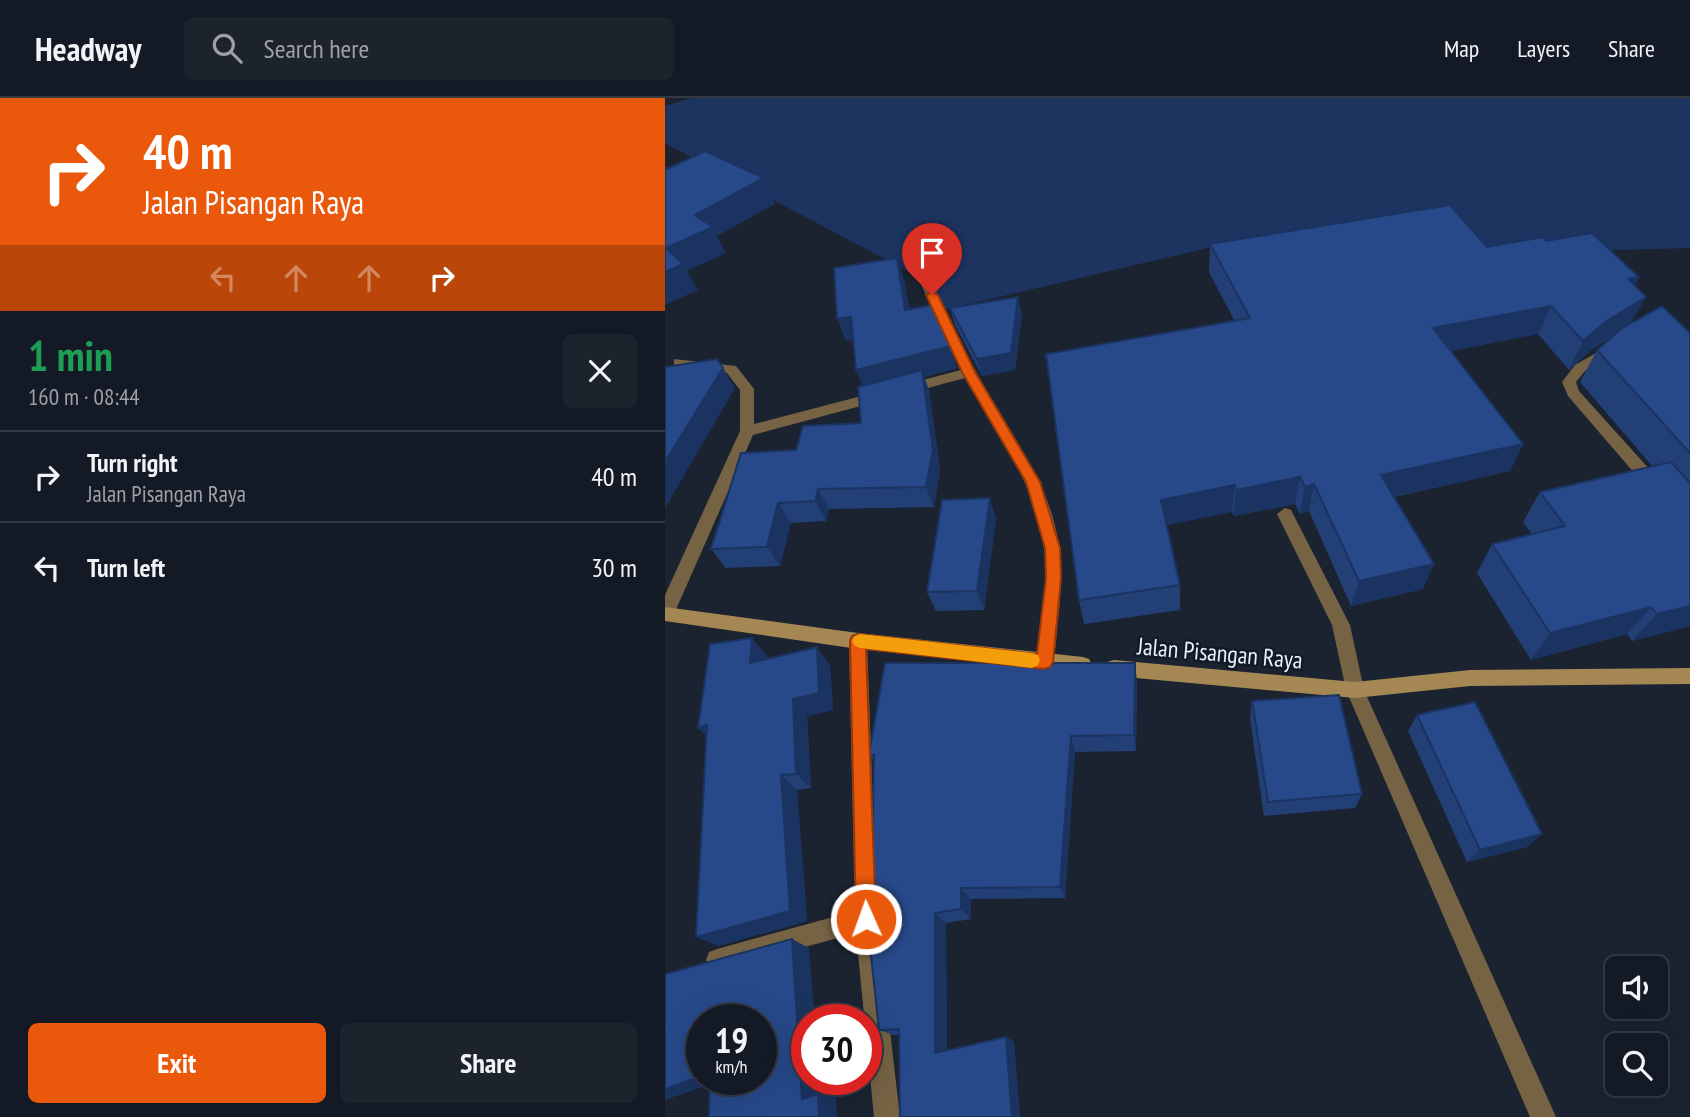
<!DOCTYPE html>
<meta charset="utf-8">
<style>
body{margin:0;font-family:"PT Sans Narrow",sans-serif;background:#1d232d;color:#f1f3f6;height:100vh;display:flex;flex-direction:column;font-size:26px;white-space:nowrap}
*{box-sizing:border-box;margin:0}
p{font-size:23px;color:#9da1a7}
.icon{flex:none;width:38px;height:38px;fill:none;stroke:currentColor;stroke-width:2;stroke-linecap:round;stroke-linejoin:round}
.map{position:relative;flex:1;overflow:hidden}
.side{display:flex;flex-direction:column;background:#141a25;width:665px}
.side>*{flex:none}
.banner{background:#ea580c;color:#fff;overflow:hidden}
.buttons{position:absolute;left:940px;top:858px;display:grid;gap:14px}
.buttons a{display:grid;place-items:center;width:63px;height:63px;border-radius:10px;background:#141a25;box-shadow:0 7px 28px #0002,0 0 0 2px #333842;font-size:35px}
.speed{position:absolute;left:21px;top:906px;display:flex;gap:14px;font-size:35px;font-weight:700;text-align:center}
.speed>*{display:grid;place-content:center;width:91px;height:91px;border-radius:50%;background:#141a25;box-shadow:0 7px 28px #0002,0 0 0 2px #333842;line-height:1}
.speed small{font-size:18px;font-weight:400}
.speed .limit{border:10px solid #d22;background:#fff;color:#111}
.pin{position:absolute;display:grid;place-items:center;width:60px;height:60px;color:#fff;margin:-72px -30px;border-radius:50% 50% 50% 0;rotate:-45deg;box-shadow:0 0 7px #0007}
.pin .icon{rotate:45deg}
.me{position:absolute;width:77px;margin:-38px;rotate:358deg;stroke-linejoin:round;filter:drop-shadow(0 0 5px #0008)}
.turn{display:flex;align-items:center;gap:24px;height:147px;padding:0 28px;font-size:32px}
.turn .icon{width:91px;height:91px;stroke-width:2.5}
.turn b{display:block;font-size:49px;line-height:60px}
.lanes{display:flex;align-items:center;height:66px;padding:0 28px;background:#0003;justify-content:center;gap:35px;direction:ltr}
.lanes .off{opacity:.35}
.round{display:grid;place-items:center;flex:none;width:74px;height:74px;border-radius:10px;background:#1d232d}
.headline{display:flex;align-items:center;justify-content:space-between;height:119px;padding:0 28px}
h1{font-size:42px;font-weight:700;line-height:52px;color:#1e9e55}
.button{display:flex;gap:14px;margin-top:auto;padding:14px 28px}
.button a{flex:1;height:80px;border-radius:10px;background:#ea580c;color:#fff;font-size:28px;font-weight:700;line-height:80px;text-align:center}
.button a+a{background:#1d232d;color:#f1f3f6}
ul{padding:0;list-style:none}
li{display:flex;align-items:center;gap:21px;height:91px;padding:0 28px;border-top:2px solid #333842}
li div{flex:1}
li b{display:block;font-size:26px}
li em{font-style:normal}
header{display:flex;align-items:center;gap:42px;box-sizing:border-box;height:98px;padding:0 35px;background:#141a25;border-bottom:2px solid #333842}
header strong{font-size:33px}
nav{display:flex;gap:38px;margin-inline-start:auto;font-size:24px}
.search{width:490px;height:63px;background:#1d232d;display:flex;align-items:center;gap:18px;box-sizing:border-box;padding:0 24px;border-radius:10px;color:#9da1a7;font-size:26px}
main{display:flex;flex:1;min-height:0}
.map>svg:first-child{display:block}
.green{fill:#1d3461}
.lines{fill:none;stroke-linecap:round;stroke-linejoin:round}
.lane{fill:#756344;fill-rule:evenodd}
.street{fill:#756344;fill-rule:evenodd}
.secondary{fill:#a48753;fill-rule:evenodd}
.wall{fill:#223f76}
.shaded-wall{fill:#1b3360}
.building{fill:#274989;stroke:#1b3360;stroke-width:2}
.route{fill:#ea580c;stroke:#983908;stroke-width:2}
.slow{fill:#f59e0b}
.labels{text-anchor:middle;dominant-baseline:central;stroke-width:5;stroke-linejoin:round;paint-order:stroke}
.street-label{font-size:24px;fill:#eaf0fa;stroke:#121927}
</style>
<header>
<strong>Headway</strong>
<div class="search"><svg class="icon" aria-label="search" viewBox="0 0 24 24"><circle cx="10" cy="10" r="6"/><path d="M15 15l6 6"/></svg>Search here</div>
<nav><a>Map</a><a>Layers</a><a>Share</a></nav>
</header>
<main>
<section class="side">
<div class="banner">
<div class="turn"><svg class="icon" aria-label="right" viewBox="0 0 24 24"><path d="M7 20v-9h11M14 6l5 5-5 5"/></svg><div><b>40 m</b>Jalan Pisangan Raya</div></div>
<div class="lanes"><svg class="icon off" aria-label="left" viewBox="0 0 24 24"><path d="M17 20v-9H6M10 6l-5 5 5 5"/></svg><svg class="icon off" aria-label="ahead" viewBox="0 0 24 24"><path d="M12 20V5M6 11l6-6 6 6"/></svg><svg class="icon off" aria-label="ahead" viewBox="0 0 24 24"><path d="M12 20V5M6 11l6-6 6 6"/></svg><svg class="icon" aria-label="right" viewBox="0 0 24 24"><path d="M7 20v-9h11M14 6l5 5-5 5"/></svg></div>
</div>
<div class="headline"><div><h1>1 min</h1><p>160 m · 08:44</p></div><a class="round"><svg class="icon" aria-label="close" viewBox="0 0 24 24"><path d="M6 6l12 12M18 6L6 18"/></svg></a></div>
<ul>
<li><svg class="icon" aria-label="right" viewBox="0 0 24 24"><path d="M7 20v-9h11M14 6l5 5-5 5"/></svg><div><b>Turn right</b><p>Jalan Pisangan Raya</p></div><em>40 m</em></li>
<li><svg class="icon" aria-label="left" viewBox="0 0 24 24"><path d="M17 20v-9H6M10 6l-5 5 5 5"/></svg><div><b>Turn left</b></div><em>30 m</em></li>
</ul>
<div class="button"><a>Exit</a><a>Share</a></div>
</section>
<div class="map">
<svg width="1025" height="1019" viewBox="0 0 1025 1019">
<rect width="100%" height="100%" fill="#1b2331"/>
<path class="green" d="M27 0H1025V150L836 155 547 149 274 213 260 182 0 45V8Z"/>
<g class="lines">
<path class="lane" d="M945 247 952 251 950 254 920 273 911 284 914 293 995 383 997 387 995 391H983L903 298 897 284 910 267Z
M620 410 626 412 685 527 699 592 697 598 690 600 683 598 681 592 667 527 612 416Z"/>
<path class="street" d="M260 178 266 182C283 219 300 256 321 291 372 379 406 415 393 523 391 537 392 556 385 570L379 572 373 570 370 564C375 527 384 488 379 451 372 387 331 334 300 280L88 337 9 516 6 521 0 523V497L75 333V292L62 275 14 269 9 267V261L71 268 89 291V326L296 272 254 182Z
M193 535 199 538 202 543 212 821 235 1019H209L191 835 52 873 44 870 41 862 44 854 52 851 190 813 184 543 187 538Z
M690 584 697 586 699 592 891 1019H865L681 592 683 586Z"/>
<path class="secondary" d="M0 509 193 535 418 559 424 561 427 567 424 573 418 575 193 551 0 523Z
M449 562 690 584 805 572 1025 570V586L805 588 690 600 449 578 442 576 440 570 442 564Z"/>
</g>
<path class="wall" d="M881 143 969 188 966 225 1025 235V528L967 543 962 536 866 562 812 475 827 446 867 436 858 424 875 394 988 369 915 284 932 252 949 237 926 252 904 272 873 236 786 253 858 346 845 373 729 399 758 491 686 508 644 413 635 416 630 406 569 418 567 414 502 427 515 487V512L419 526 414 502 569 222 544 174 545 146 822 149Z
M239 182 244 211 292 270 259 279 264 292 275 372 269 409 164 411 161 423 126 425 115 468 61 470 46 451 131 352 196 325 197 287 188 242 181 243Z
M285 210 357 216 350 272 317 278 290 227Z
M331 421 319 512 271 513 262 494Z
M102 558V561L165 567 168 612 142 618 146 690 132 692 142 823 53 848 42 638 33 630Z
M472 583 471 653 410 654 400 800 306 801V821L281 825 282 952 341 939 349 944 355 1019 234 937H228L214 932 207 768 209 663 204 657Z
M587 603 697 696 690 710 599 718 585 620Z
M752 617 862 749 802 764 743 633Z"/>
<path class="shaded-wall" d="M99 80 110 106 52 138 61 155 22 173 33 192 0 207 1 150 30 117Z
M232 160 239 182 247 234 240 212Z
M974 179 959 208 963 181Z
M353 199 357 216 350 272 317 278 312 261Z
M981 199 965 227 926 252 904 272 918 243 940 224Z
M886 208 873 236 760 258 768 230Z
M186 219 195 241 181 243 172 221Z
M286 248 292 270 259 279 264 292 275 372 269 409 261 389 200 294 191 272Z
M58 270 70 290 0 410V364Z
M858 346 845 373 708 403 716 377Z
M635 379 630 406 569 418 571 392Z
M649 386 644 413 635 416 640 389Z
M570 387 567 414 497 428 496 402Z
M153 391 164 411 161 423 150 403Z
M325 400 331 421 319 512 312 493Z
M113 405 126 425 115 468 102 449Z
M769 466 758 491 686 508 694 483Z
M1025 508V528L967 543 992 516Z
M986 509 962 536 866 562 885 535Z
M87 540 102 558 100 583 85 565Z
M152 549 165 567 168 612 142 618 146 690 131 676 128 601Z
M470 565 472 583 471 653 469 637Z
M42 627 51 646 33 630Z
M406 638 410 654 400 800 395 789Z
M116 677 132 692 142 823 53 848 31 839Z
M877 736 862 749 802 764 815 752Z
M296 790 306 801V821L296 811Z
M270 815 281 825 282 959 270 955Z
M127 841 144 850 150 922H142V982H154L155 996 171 998 172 1019H154L137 1001Z
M341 939 349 944 355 1019H347Z
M37 978V982H58L0 1002V991Z"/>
<path class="building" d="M40 53 99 80 30 117 48 129 1 150 18 166 0 174V69L2 71Z
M785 107 822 149 878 139 881 143 927 135 974 179 963 181 981 199 940 224 918 243 886 208 768 230 858 346 716 377 769 466 694 483 649 386 640 389 635 379 571 392 570 387 496 402 515 487 414 502 381 256 585 220 545 146Z
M232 160 240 212 267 207 286 248 191 272 186 219 172 221 169 170Z
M353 199 346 255 312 261 285 210Z
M997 208 1025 235V355L932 252 956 231Z
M52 261 58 270 0 364V269Z
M257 272 268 352 261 389 153 391 150 403 113 405 102 449 46 451 76 355 131 352 138 328 196 325 193 289Z
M1006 364 1025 385V508L992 516 986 509 885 535 827 446 900 428 875 394Z
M325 400 312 493 262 494 277 402Z
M87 540 85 565 152 549 154 595 128 601 131 676 116 677 125 813 31 839 42 627 33 630 45 546Z
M220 565H470L469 637 406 638 395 789 296 790V811L270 815V955L341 939 347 1019H235L234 931 214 932 201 811 200 769 207 768 209 657H204Z
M674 597 697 696 603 704 587 603Z
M810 604 877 736 815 752 752 617Z
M127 841 137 1001 153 996 154 1019H44L45 982H96V922H37V978L0 991V876Z"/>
<path class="route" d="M267 194 273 197 310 274 375 384 395 450 396 480 388 564 385 569 379 571 201 551 211 821 208 829 201 832 194 829 191 821 185 543 187 538 193 536 372 556 381 480 380 450 361 384 297 274 261 197Z"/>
<path class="slow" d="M195 536 367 555 373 557 375 562 373 567 367 570 195 550 190 548 187 543 190 538Z"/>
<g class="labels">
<g class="street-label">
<text transform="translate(555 555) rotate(5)">Jalan Pisangan Raya</text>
</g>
</g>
</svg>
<div class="buttons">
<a><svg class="icon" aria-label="sound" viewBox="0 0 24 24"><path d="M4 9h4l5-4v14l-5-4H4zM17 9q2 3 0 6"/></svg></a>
<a><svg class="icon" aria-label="search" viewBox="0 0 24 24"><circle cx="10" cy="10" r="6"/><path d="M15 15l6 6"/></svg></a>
</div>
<div class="speed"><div>19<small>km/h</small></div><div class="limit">30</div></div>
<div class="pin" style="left:267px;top:197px;background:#d93025"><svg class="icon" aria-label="arrive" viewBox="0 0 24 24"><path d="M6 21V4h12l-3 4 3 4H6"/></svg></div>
<svg class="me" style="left:201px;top:821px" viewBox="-20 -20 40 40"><circle r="17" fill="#ea580c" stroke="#fff" stroke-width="3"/><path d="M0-11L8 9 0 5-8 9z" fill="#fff"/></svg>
</div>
</main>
